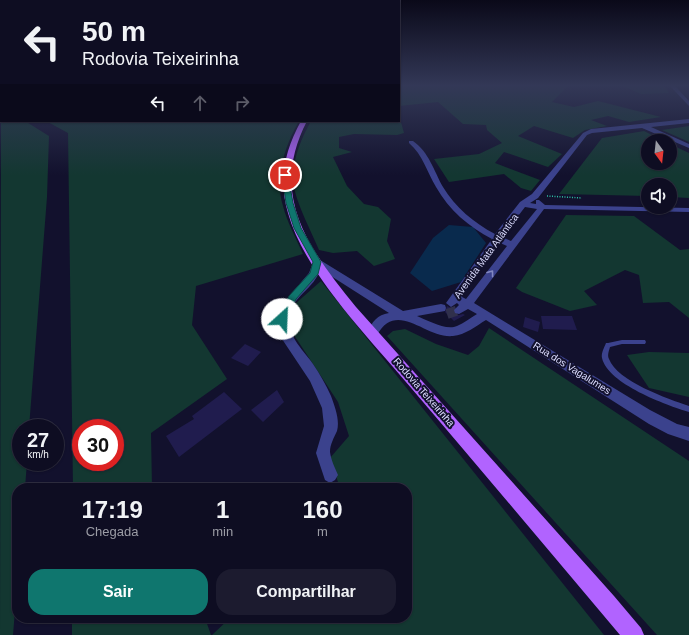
<!DOCTYPE html>
<html lang="pt">
<meta charset="utf-8">
<style>
body{margin:0;font-family:Helvetica,sans-serif;background:#1c1b2f;color:#f1f3f6;height:100vh;display:flex;flex-direction:column;font-size:15px;white-space:nowrap}
*{box-sizing:border-box;margin:0}
p{font-size:13px;color:#9b9ca5}
.icon{flex:none;width:22px;height:22px;fill:none;stroke:currentColor;stroke-width:2;stroke-linecap:round;stroke-linejoin:round}
.map{position:relative;flex:1;overflow:hidden}
.side{position:absolute;left:12px;top:483px;width:400px;height:140px;display:flex;flex-direction:column;background:#0e0d22;border-radius:16px;box-shadow:0 1px 3px #0004,0 0 0 1px #2e2d40}
.side>*{flex:none}
.guide{position:absolute;left:0px;top:0px;width:400px;height:122px;box-shadow:0 1px 3px #0004,0 0 0 1px #2e2d40;background:#0e0d22;color:#f1f3f6;overflow:hidden}
.needle{width:26px;rotate:165deg}
.controls{position:absolute;left:641px;top:134px;display:grid;gap:8px}
.controls a{display:grid;place-items:center;width:36px;height:36px;border-radius:50%;background:#0e0d22;box-shadow:0 1px 3px #0004,0 0 0 1px #2e2d40;font-size:20px}
.speed{position:absolute;left:12px;top:419px;display:flex;gap:8px;font-size:20px;font-weight:700;text-align:center}
.speed>*{display:grid;place-content:center;width:52px;height:52px;border-radius:50%;background:#0e0d22;box-shadow:0 1px 3px #0004,0 0 0 1px #2e2d40;line-height:1}
.speed small{font-size:10px;font-weight:400}
.speed .limit{border:6px solid #d22;background:#fff;color:#111}
.pin{position:absolute;display:grid;place-items:center;width:34px;height:34px;color:#fff;margin:-17px;border:2px solid #fff;border-radius:50%;box-shadow:0 1px 4px #0007}
.me{position:absolute;width:44px;margin:-22px;rotate:25deg;stroke-linejoin:round;filter:drop-shadow(0 0 3px #0008)}
.turn{display:flex;align-items:center;gap:14px;height:84px;padding:0 16px;font-size:18px}
.turn .icon{width:52px;height:52px;stroke-width:2.5}
.turn b{display:block;font-size:28px;line-height:34px}
.lanes{display:flex;align-items:center;height:38px;padding:0 16px;background:#0003;justify-content:center;gap:20px;direction:ltr}
.lanes .off{opacity:.35}
.eta{display:flex;justify-content:space-evenly;align-items:center;height:68px;text-align:center}
.eta b{font-size:24px;font-weight:700;line-height:28px}
.action{display:flex;gap:8px;margin-top:auto;padding:8px 16px}
.action a{flex:1;height:46px;border-radius:16px;background:#0f766e;color:#fff;font-size:16px;font-weight:700;line-height:46px;text-align:center}
.action a+a{background:#1c1b2f;color:#f1f3f6}
.map>svg:first-child{display:block}
.green{fill:#133731;fill-rule:evenodd}
.water{fill:#092a4d}
.building{fill:#201c4e}
.lines{fill:none;stroke-linecap:round;stroke-linejoin:round}
.street-tunnel{stroke:#30304c;stroke-width:10;stroke-dasharray:10 5;stroke-linecap:butt}
.path{stroke:#2dc2a7;stroke-width:1.5;stroke-dasharray:1 1.5;stroke-linecap:butt}
.lane{fill:#3b428d;fill-rule:evenodd}
.street{fill:#3b428d;fill-rule:evenodd}
.secondary{fill:#7381ff;fill-rule:evenodd}
.primary{fill:#b163ff;fill-rule:evenodd}
.oneway{stroke:#8388c0}
.route{fill:#0f766e;stroke:#0a4d48}
.labels{text-anchor:middle;dominant-baseline:central;stroke-width:4;stroke-linejoin:round;paint-order:stroke}
.street-label{font-size:10px;fill:#dcddff;stroke:#12112d}
</style>
<div class="map">
<svg width="689" height="635" viewBox="0 0 689 635">
<rect width="100%" height="100%" fill="#12112d"/>
<path class="green" d="M399 86H568L552 102 574 107 598 101 661 117 629 122 608 116 591 120 607 126 585 130 573 138 534 126 518 136 562 154 548 167 504 152 495 163 540 180 531 191 521 188 504 174 449 182 434 159 479 154 502 143 487 130 486 125 463 124 438 102 399 106Z
M623 86H664L669 93 641 94Z
M1 111V121H25L49 136 47 197 29 428H21V462H27L25 488H17V586L13 635H0Z
M399 115 404 133 397 135 354 134 339 137V148L352 152 333 157 347 186 364 204 378 207 391 219 387 241 395 259 374 266 357 251 333 253 319 250C311 230 291 195 293 174 294 156 302 137 311 121H399Z
M46 121H299C285 146 274 177 283 206 287 222 296 238 303 254L196 286 192 325 227 379 151 433 152 488H73L68 133ZM81 428H115V462H81Z
M689 126V142L662 130Z
M644 131 664 141H648V163H670V144L689 153V198L670 197V185H648V196L559 194 602 138Z
M566 215 634 216 680 250 689 249V318L669 302 643 303 639 275 625 270 584 291 597 305 570 311 522 292 516 288Z
M321 281 604 635H212L230 618H407V488H340L330 458 349 436 338 402 290 329 295 304Z
M489 328 689 461V635H657L387 336 393 331 405 329 436 344 468 355 479 346Z
M649 352 689 353V397L649 388 627 355Z
M72 618H205L211 635H72Z"/>
<path class="water" d="M449 225 473 227 486 243 461 282 432 291 410 273 433 238Z"/>
<path class="building" d="M447 306 451 308 455 307 453 310 455 314 459 315 463 314 465 315 454 321 445 312Z
M541 316H572L577 330 543 329Z
M525 317 540 322 538 332 523 327Z
M245 344 261 352 248 366 231 358Z
M277 390 284 402 263 422 251 410Z
M224 392 242 409 179 457 166 436 194 419 192 416Z"/>
<g class="lines">
<path class="street-tunnel" d="M447 314 459 310"/>
<path class="path" d="M547 196 582 198"/>
<path class="lane" d="M622 340H645L646 342 645 344H622L610 347C609 351 607 355 609 359 617 381 668 399 689 406V412C666 405 608 384 602 358 601 353 604 348 606 343H608Z"/>
<path class="street" d="M670 86H675L689 101V106Z
M689 119V123L651 127 689 144V148L642 128 592 133 587 135 538 198 530 203 536 204V200H539L545 205 689 208V212L544 209 474 303 650 410 677 424 689 427V441L668 434 649 424 486 320C476 326 465 335 453 336 426 339 397 299 377 335H369L367 332C373 321 377 315 389 313L320 269C316 288 289 298 289 319 288 337 304 351 313 364 320 374 326 385 331 396 335 407 340 420 337 431 334 438 330 444 330 452 331 460 335 468 338 475L335 480 330 483 325 480 316 453 324 426 322 408 310 381 282 339 278 328 277 319 286 300 309 273 314 260H320L403 311 441 304 445 305 446 308 445 311 417 316C427 320 446 331 457 326 464 323 470 318 477 314L468 309 459 314 455 313 454 310 459 305 457 303 451 307 446 303 492 239C469 227 449 210 436 187 427 172 423 155 409 143V141H413C429 152 434 171 443 187 455 207 474 223 495 234L520 202 532 194 583 133 591 129ZM525 207 537 209 511 241 502 237ZM498 242 507 246 466 299 462 297Z"/>
<path class="secondary" d="M0 94H1V98H0Z"/>
<path class="primary" d="M301 121H307C268 196 309 249 356 307L614 596 641 628 644 635H620C551 553 482 471 412 389 371 340 305 274 288 213 278 180 285 150 301 121Z"/>
</g>
<defs><path id="oneway-chevron" d="M-2-3.5L2.5 0L-2 3.5" fill="none" stroke-width="1.6" stroke-linecap="round" stroke-linejoin="round"/></defs>
<use class="oneway" href="#oneway-chevron" transform="translate(491 273) rotate(-53)"/>
<linearGradient id="sky" x2="0" y2="1"><stop stop-color="#0a0919"/><stop offset="0.49" stop-color="#333857"/><stop offset="1" stop-color="#333857" stop-opacity="0"/></linearGradient>
<rect width="689" height="175" fill="url(#sky)"/>
<path class="route" d="M285 173 288 175 293 203 301 228 321 262 318 274 296 299 285 321 282 322 278 319 289 296 310 273 313 262 294 228 286 203 282 175Z"/>
<g class="labels">
<g class="street-label">
<text transform="translate(486 256) rotate(-54)">Avenida Mata Atlântica</text>
<text transform="translate(572 368) rotate(32)">Rua dos Vagalumes</text>
<text transform="translate(424 392) rotate(49)">Rodovia Teixeirinha</text>
</g>
</g>
</svg>
<div class="controls">
<a><svg class="needle" viewBox="-14 -14 28 28"><path d="M0-13l5 13h-10z" fill="#e53935"/><path d="M0 13l5-13h-10z" fill="#9b9ca5"/></svg></a>
<a><svg class="icon" aria-label="sound" viewBox="0 0 24 24"><path d="M4 9h4l5-4v14l-5-4H4zM17 9q2 3 0 6"/></svg></a>
</div>
<div class="speed"><div>27<small>km/h</small></div><div class="limit">30</div></div>
<div class="pin" style="left:285px;top:175px;background:#d93025"><svg class="icon" aria-label="arrive" viewBox="0 0 24 24"><path d="M6 21V4h12l-3 4 3 4H6"/></svg></div>
<svg class="me" style="left:282px;top:319px" viewBox="-20 -20 40 40"><circle r="19" fill="#fff"/><path d="M0-13L10 11 0 6-10 11z" fill="#0f766e"/></svg>
<div class="guide">
<div class="turn"><svg class="icon" aria-label="left" viewBox="0 0 24 24"><path d="M17 20v-9H6M10 6l-5 5 5 5"/></svg><div><b>50 m</b>Rodovia Teixeirinha</div></div>
<div class="lanes"><svg class="icon" aria-label="left" viewBox="0 0 24 24"><path d="M17 20v-9H6M10 6l-5 5 5 5"/></svg><svg class="icon off" aria-label="ahead" viewBox="0 0 24 24"><path d="M12 20V5M6 11l6-6 6 6"/></svg><svg class="icon off" aria-label="right" viewBox="0 0 24 24"><path d="M7 20v-9h11M14 6l5 5-5 5"/></svg></div>
</div>
<section class="side">
<div class="eta">
<div><b>17:19</b><p>Chegada</p></div>
<div><b>1</b><p>min</p></div>
<div><b>160</b><p>m</p></div>
</div>
<div class="action"><a>Sair</a><a>Compartilhar</a></div>
</section>
</div>
